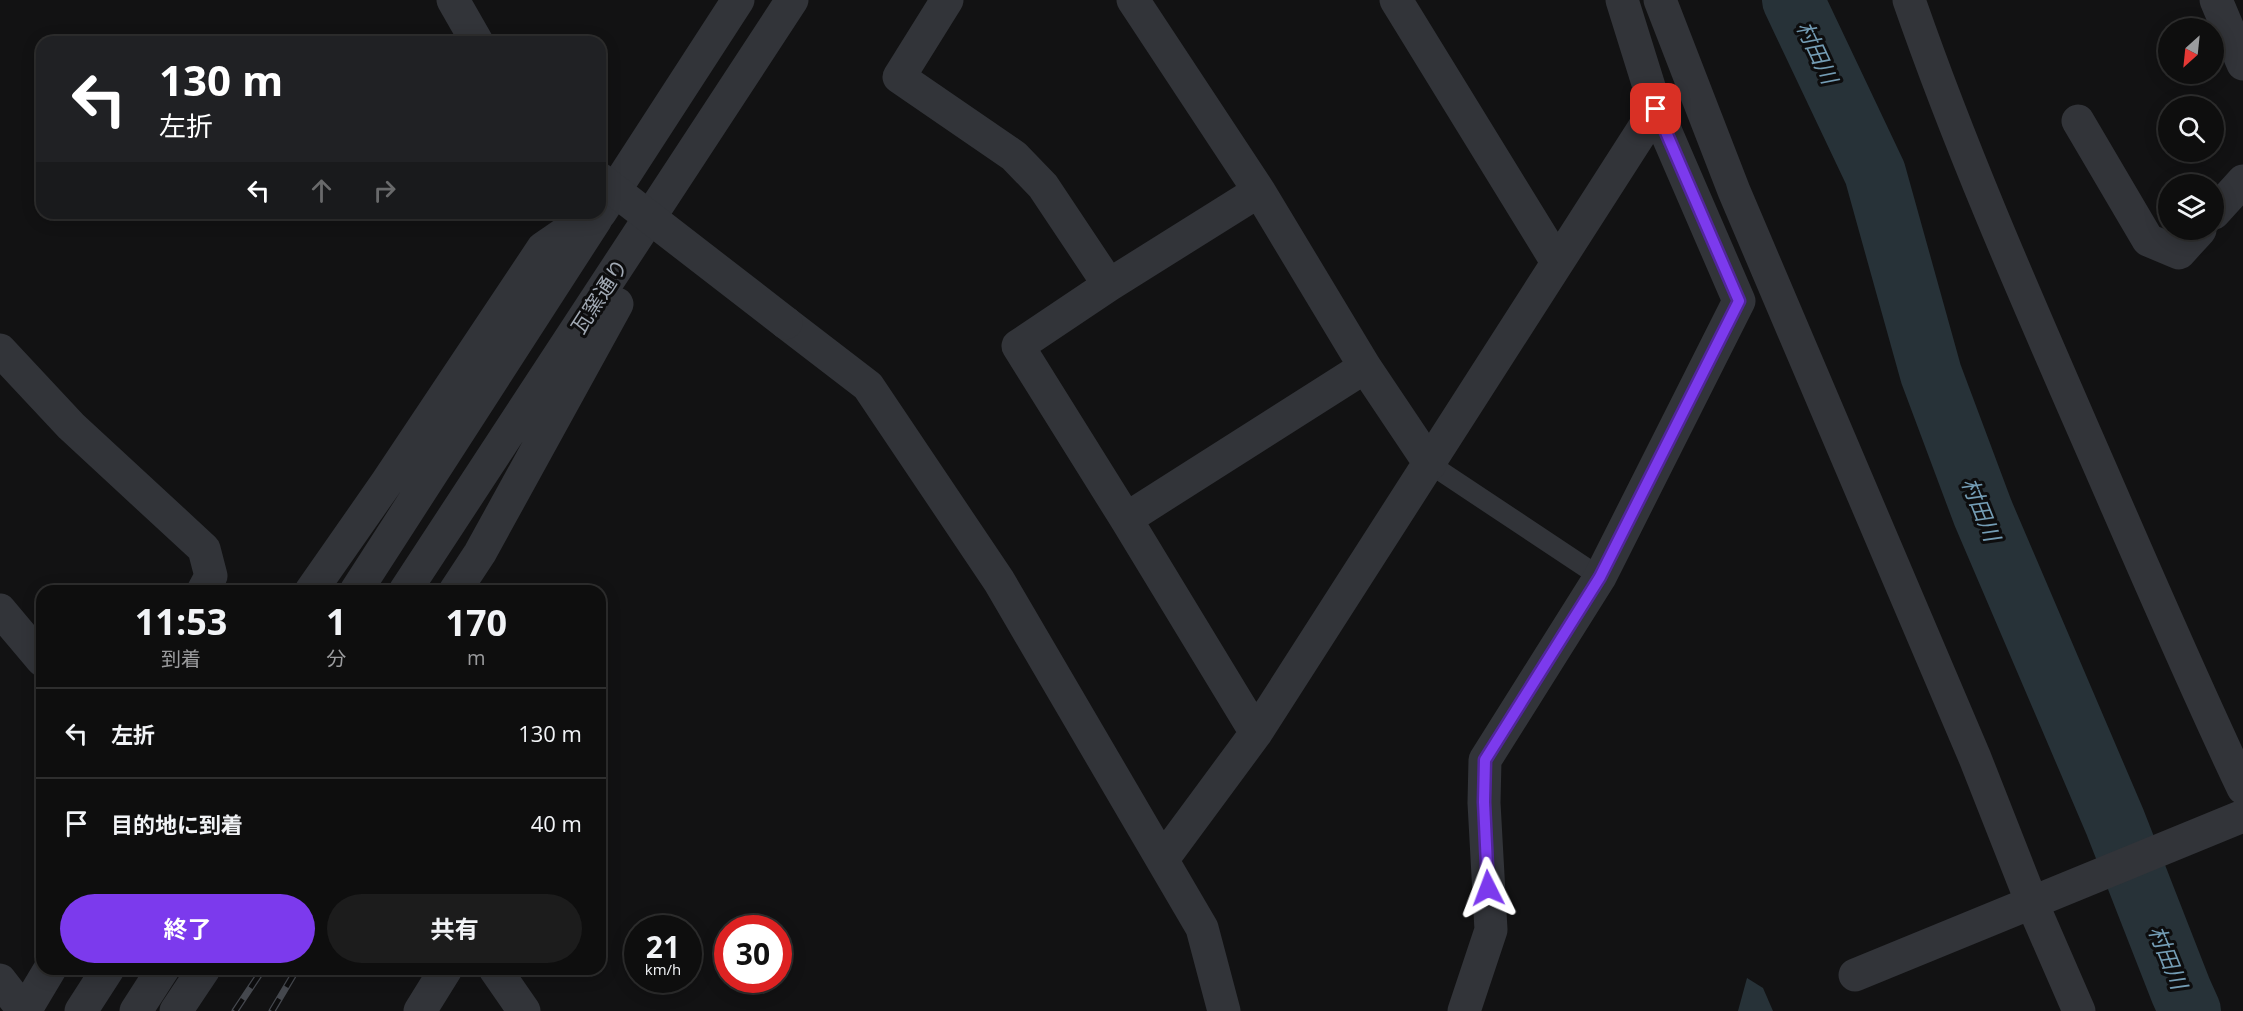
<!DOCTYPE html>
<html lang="ja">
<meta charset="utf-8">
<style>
body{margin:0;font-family:"Open Sans","Noto Sans JP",sans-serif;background:#1c1c1c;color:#f1f3f6;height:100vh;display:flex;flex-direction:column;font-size:22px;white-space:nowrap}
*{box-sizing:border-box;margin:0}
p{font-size:20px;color:#9b9c9e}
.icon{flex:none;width:33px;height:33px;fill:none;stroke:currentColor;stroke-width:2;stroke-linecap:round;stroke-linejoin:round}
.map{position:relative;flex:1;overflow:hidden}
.drawer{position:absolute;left:36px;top:585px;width:570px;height:390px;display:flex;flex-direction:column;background:#0e0e0e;border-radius:18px;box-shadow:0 3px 15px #0003,0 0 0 2px #2e2e2e}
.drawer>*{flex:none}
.top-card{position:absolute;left:36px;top:36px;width:570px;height:183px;border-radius:18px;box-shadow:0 3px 15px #0003,0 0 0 2px #2e2e2e;background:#202124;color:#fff;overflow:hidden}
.needle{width:39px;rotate:207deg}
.fabs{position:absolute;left:2158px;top:18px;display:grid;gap:12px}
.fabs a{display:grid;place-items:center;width:66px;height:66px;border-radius:50%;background:#0e0e0e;box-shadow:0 3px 15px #0003,0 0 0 2px #2e2e2e;font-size:30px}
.speed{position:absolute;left:624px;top:915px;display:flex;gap:12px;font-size:30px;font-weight:700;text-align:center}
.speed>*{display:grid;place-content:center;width:78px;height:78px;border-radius:50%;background:#0e0e0e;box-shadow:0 3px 15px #0003,0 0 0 2px #2e2e2e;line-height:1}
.speed small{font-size:15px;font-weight:400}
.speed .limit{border:9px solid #d22;background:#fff;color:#111}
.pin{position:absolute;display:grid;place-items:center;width:51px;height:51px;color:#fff;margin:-26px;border-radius:12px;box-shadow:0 3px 9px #0006}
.me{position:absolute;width:66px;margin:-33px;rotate:357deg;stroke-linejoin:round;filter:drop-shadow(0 0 4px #0008)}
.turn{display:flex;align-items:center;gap:21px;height:126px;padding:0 24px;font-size:27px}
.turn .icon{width:78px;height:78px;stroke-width:2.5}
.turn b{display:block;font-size:42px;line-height:51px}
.lanes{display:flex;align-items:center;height:57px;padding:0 24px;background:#0003;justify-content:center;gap:30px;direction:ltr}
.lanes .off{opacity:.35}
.eta{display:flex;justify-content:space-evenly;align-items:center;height:102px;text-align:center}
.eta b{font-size:36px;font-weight:700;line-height:42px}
.button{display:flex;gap:12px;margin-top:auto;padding:12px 24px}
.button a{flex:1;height:69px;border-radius:36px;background:#7c3aed;color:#fff;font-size:24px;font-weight:700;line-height:69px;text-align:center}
.button a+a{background:#1c1c1c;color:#f1f3f6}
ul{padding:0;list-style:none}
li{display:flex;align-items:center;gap:18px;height:90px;padding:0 24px;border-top:2px solid #2e2e2e}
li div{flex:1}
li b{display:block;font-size:22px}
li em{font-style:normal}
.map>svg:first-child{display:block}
.water{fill:#273238}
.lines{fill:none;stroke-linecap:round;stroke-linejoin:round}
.river{stroke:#273238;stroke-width:62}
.service{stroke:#323439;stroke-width:20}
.minor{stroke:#323439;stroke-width:33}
.tertiary{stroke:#323439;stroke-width:33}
.rail-casing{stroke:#45484e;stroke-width:7}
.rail{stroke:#0d0d0e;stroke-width:4.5;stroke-dasharray:14;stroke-linecap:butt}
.minor-bridge{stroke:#323439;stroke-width:33}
.route-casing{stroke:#51269a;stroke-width:15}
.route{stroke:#7c3aed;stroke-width:10}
.labels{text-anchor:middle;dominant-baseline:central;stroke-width:6;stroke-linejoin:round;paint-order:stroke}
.street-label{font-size:21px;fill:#a2aab5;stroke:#0d0d0e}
.water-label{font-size:22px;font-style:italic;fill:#749db5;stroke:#0d0d0e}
</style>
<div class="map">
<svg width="2243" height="1011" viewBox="0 0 2243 1011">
<rect width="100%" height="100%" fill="#121213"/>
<path class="water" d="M1747 978 1763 988 1773 1011H1738Z"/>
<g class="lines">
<path class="river" d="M1793 0 1875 173 1931 374 1983 513 2115 822 2181 991 2190 1011"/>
<path class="service" d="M1430 464 1600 577"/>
<path class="minor" d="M453 0 477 42
M947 0 899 77 1014 156 1043 186 1109 285
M1133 0 1259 191 1365 367 1430 464
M1396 0 1557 262
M1660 0 1734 191 1975 758 2032 903 2079 1011
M1909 0C1959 144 2020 284 2081 424 2134 545 2186 668 2243 788
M2078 121 2148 240 2179 253 2200 230
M2214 213 2243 181
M786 323 868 386 999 581 1202 928 1224 1011
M0 350 71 426 204 549 211 576 203 591
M1126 519 1365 367
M0 610 42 660
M1256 733 1126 519 1018 346 1109 285 1259 191
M1163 859 1256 733 1656 109
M495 969 524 1011
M1855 975 2243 816
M420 1011 446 969
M1464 1011 1491 930 1484 803 1485 760 1600 577 1739 301 1656 109 1622 0"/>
<path class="tertiary" d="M2216 0 2243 64
M600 213 738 0
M311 591 387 482 543 248 594 213
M356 591 596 219
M405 591 792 0
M455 591 480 553 617 304
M0 980 24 1011
M25 1011 50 969
M81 1011 108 969
M136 1011 163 969
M176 1011 204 969"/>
<g class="rail-casing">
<path id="rail" d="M235 1011 263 969
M272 1011 297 969"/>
</g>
<use href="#rail" class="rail"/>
<path class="minor-bridge" d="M600 179 786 323"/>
</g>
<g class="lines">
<g class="route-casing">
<path id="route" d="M1488 888 1484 802 1485 760 1600 577 1739 301 1656 109"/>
</g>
<use href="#route" class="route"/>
</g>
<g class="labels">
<g class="street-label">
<text transform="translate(599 296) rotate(-57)">瓦窯通り</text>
</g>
<g class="water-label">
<text transform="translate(1818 52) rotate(65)">村田川</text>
<text transform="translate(1982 509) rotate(68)">村田川</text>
<text transform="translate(2169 957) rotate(68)">村田川</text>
</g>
</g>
</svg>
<div class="fabs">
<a><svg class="needle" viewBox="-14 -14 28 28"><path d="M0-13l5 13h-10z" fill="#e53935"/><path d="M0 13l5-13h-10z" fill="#9b9c9e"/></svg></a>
<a><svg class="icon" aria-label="search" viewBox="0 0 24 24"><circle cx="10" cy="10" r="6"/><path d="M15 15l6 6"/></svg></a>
<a><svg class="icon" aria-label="layers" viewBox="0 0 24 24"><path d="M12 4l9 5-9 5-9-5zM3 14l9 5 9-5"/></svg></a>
</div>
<div class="speed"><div>21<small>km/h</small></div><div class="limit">30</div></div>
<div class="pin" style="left:1656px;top:109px;background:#d93025"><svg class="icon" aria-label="arrive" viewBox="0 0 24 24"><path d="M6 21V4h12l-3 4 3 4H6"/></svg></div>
<svg class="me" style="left:1488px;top:888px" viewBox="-20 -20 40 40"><path d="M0-17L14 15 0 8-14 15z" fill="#7c3aed" stroke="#fff" stroke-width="4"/></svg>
<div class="top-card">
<div class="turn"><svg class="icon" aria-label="left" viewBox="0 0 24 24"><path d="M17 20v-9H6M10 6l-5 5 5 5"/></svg><div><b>130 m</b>左折</div></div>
<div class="lanes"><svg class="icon" aria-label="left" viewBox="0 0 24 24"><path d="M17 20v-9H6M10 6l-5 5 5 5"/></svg><svg class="icon off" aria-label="ahead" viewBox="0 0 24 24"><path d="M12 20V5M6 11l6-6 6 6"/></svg><svg class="icon off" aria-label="right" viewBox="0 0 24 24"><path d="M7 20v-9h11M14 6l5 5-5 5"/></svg></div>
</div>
<section class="drawer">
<div class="eta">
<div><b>11:53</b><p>到着</p></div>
<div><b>1</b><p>分</p></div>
<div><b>170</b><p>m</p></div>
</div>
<ul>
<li><svg class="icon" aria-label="left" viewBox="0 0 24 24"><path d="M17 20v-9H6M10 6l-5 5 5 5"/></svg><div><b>左折</b></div><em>130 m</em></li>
<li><svg class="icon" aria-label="arrive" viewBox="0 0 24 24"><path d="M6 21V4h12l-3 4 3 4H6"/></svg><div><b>目的地に到着</b></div><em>40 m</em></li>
</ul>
<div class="button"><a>終了</a><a>共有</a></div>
</section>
</div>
